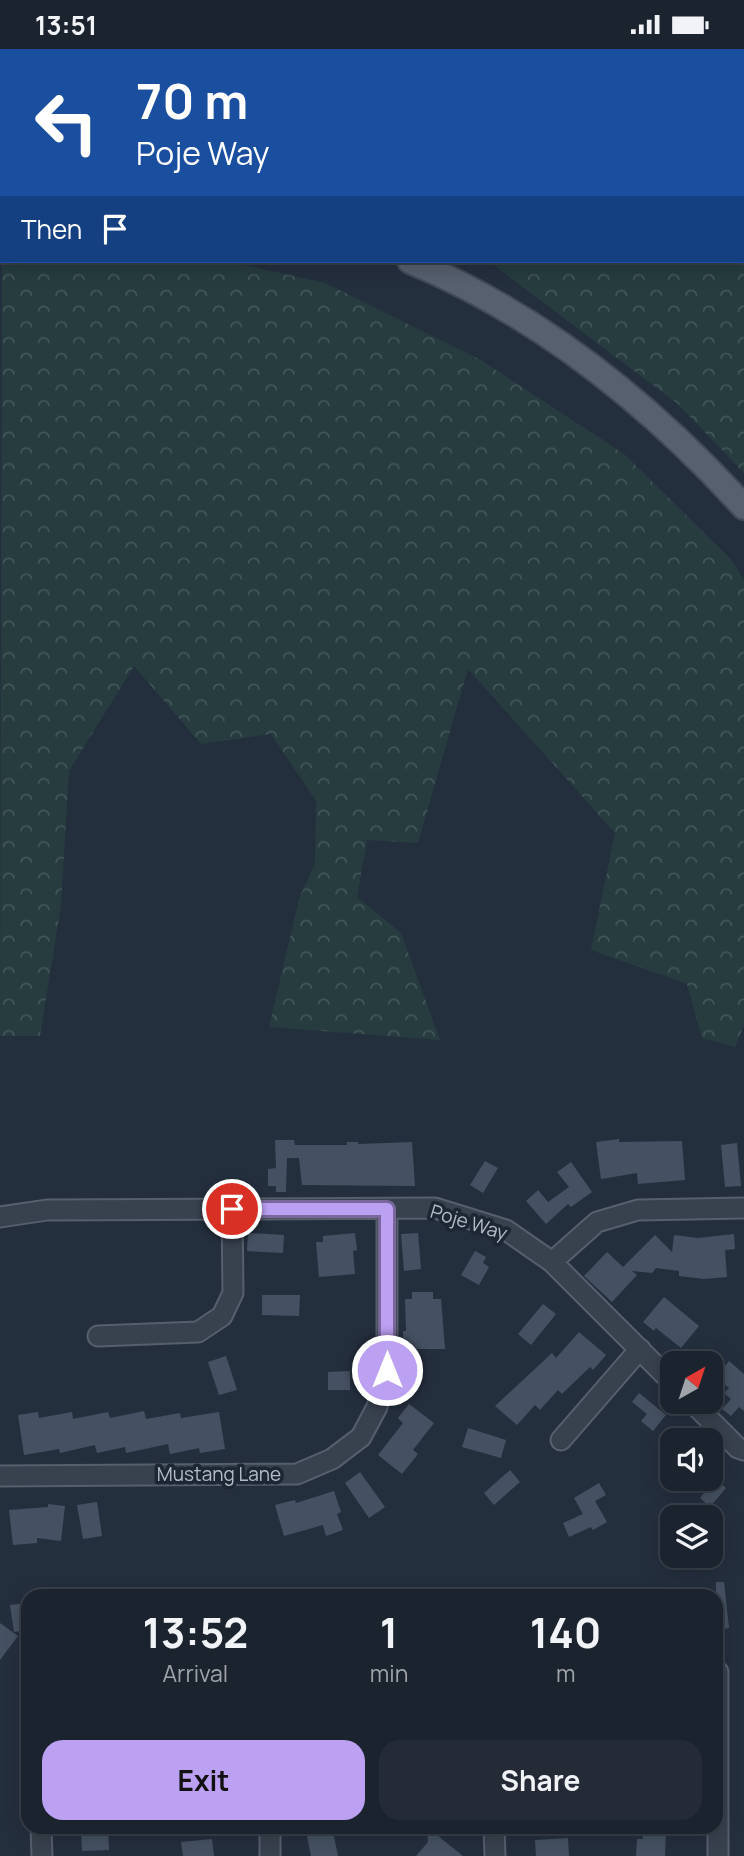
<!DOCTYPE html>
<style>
body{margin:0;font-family:Manrope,sans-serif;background:#242b36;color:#f1f3f6;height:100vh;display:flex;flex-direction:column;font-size:26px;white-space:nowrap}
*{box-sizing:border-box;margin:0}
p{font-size:23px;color:#a0a4aa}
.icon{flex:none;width:38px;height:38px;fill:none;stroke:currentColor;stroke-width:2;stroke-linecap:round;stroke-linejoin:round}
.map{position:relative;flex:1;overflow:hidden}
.drawer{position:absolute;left:21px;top:1540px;width:702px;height:245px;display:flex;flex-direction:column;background:#1b232e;border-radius:21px;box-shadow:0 4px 18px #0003,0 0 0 2px #39404a}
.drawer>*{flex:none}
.guide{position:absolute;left:0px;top:0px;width:746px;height:214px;box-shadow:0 4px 18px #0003,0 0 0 2px #39404a;background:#1a4fa0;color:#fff;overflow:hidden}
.needle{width:46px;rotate:39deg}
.fabs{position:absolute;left:660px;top:1302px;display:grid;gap:14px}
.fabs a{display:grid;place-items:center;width:63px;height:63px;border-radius:14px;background:#1b232e;box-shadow:0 4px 18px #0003,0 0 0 2px #39404a;font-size:35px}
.pin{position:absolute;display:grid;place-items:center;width:60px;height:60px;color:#fff;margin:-30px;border:4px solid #fff;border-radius:50%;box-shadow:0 2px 7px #0007}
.me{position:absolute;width:77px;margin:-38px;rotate:0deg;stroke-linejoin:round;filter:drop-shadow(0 0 5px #0008)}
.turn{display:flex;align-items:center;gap:24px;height:147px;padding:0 21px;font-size:32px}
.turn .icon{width:91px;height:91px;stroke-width:2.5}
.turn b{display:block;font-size:49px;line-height:60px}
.then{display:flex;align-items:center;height:66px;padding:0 21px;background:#0003;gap:14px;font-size:26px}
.eta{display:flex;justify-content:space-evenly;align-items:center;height:119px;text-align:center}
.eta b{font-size:42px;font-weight:700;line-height:49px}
.cta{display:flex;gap:14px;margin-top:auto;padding:14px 21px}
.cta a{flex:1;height:80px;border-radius:21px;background:#bca0f2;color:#111;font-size:28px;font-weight:700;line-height:80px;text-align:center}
.cta a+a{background:#242b36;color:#f1f3f6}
.status{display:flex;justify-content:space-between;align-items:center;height:49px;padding:0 35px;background:#1b232e;direction:ltr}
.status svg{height:19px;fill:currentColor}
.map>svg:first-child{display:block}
.forest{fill:url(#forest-crowns)}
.building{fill:#455162}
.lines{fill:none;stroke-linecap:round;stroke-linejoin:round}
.minor-casing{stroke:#565f6c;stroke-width:23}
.major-casing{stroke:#414a57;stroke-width:28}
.minor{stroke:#38414e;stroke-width:19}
.major{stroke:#56606e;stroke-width:24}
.route-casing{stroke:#7a689d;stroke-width:18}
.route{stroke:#bca0f2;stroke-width:12}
.labels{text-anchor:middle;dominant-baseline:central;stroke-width:7;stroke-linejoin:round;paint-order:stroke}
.street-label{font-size:19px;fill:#b4bcc9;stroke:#1d2633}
</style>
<div class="status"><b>13:51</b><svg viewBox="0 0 49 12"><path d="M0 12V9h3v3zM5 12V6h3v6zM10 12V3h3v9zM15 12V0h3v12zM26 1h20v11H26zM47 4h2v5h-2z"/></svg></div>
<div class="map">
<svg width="744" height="1807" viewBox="0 0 744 1807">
<defs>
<pattern id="forest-crowns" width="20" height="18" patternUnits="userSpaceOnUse" patternTransform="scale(1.75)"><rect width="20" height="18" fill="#263c3f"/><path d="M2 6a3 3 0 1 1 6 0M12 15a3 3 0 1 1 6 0" fill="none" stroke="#435659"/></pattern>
</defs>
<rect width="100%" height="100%" fill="#242f3e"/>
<path class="forest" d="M0 0H744V424L678 355 488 212H744V2H2V101Z
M2 181V212H228L325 234 479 310 624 405 731 510 744 531V976L735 998 702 989 687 935 591 901 615 784 468 620 418 794 367 791 357 848 401 884 440 991 269 978 299 850 315 814 316 752 271 685 201 695 134 617 69 722 61 856 40 987H0Z"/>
<path class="building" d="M619 1090V1093L682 1092 685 1131 638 1135 637 1124 601 1130 596 1093Z
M275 1091H294L295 1096H347V1093H358V1095L412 1093 415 1137 302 1136 299 1109H287L286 1143H276V1137H268V1120L276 1119Z
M737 1094 741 1137 725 1138 721 1096Z
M485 1112 498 1119 483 1144 470 1136Z
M571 1113 592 1143 571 1158 568 1155 546 1175 526 1152 538 1141 548 1153 569 1138 557 1123Z
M248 1184 284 1186 283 1204 247 1202Z
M355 1184 357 1201 353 1202 355 1225 319 1228 316 1193H323V1187Z
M418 1184 421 1220 404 1222 401 1185Z
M734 1185 735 1200 725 1201 727 1228 704 1230 679 1227V1222L656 1219 652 1224 632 1222 637 1226 612 1253 584 1227 607 1203 623 1218 655 1186 672 1203 674 1186 698 1189Z
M475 1202 486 1208 483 1214 489 1218 479 1236 461 1226Z
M412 1243H433V1250H441L445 1300H403V1282H406L405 1250H412Z
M262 1246H300L299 1267 262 1266Z
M664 1248 699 1277 681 1299 656 1279 654 1282 643 1273Z
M543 1255 556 1265 531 1296 518 1285Z
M579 1283 606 1306 593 1321 590 1318 562 1345 558 1341 540 1361 535 1356 517 1376 495 1357 552 1304 556 1309Z
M226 1307 237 1341 219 1346 208 1313Z
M729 1312 744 1325V1362L739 1358 731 1367 722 1360 731 1350 724 1344 729 1339 716 1329Z
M350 1322V1341H328V1323Z
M639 1344 666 1366 653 1382 641 1372 647 1365 632 1353Z
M409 1355 434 1374 413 1401 418 1405 402 1425 378 1406 403 1374 398 1369Z
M144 1362 146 1370 180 1364 181 1369 219 1363 225 1400 200 1404 199 1399 170 1405 168 1395 126 1404 125 1398 97 1404 95 1396 60 1404 59 1400 24 1406 18 1366 38 1363 39 1369 72 1363 73 1370 108 1363 110 1369Z
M468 1379 506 1391 501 1409 462 1398Z
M510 1421 520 1433 494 1456 484 1444Z
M360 1423 385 1458 369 1469 345 1434Z
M715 1430 726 1439 710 1458 700 1449Z
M599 1434 606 1446 595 1452 607 1473 593 1481 591 1478 569 1488 563 1474 583 1465 574 1449Z
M334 1442 341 1463 337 1465 343 1481 326 1487 323 1476 284 1487 275 1456 295 1451 296 1454Z
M97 1453 102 1487 83 1490 77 1456Z
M48 1455 65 1457 61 1492 37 1489V1494L13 1496 9 1461 48 1458Z
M716 1533H724L729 1579 716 1581Z
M28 1554V1581L14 1583 10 1556Z
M0 1574 18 1587 0 1611Z
M108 1778 109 1801 82 1802 81 1779Z
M332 1778 338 1807H311L306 1782Z
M427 1778 463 1807H416L428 1793Z
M642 1778H666L665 1807H636L637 1790H643Z
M568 1789 569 1807H536L535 1791Z
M212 1790 214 1807H183L181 1793Z"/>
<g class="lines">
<g class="minor-casing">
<path id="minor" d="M0 1168 47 1161 435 1159 506 1181 552 1213 672 1333
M552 1213 597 1173 638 1161 744 1159
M98 1287 198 1283 222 1267 233 1244 232 1160
M692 1353 738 1399 744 1401
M561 1391 640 1300
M0 1427 297 1425 332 1410 361 1388 377 1358 387 1321V1160
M716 1623H718V1807
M41 1778 42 1807
M270 1778V1807
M494 1778 495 1807"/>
</g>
<g class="major-casing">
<path id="major" d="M0 134H2
M410 212C540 266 650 355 744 458"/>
</g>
<use href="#minor" class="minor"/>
<use href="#major" class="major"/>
</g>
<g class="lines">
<g class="route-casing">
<path id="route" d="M232 1160H387V1321"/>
</g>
<use href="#route" class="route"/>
</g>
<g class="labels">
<g class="street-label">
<text transform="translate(469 1173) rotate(17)">Poje Way</text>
<text x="219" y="1425">Mustang Lane</text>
</g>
</g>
</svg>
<div class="fabs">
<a><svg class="needle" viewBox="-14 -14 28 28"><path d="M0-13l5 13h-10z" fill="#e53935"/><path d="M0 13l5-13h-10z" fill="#a0a4aa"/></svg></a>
<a><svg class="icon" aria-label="sound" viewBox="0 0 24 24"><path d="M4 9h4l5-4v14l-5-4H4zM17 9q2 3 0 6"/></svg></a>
<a><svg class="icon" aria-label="layers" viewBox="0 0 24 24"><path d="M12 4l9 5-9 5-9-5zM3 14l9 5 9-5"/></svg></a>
</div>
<div class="pin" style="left:232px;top:1160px;background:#d93025"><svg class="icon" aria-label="arrive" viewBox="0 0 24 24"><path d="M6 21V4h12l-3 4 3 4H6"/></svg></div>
<svg class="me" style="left:387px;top:1321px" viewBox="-20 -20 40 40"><circle r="17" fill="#bca0f2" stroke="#fff" stroke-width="3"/><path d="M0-11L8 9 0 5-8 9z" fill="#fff"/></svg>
<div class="guide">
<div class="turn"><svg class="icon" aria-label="left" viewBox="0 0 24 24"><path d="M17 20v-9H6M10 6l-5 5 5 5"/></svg><div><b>70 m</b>Poje Way</div></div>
<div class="then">Then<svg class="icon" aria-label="arrive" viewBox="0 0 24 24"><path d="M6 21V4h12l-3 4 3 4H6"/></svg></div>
</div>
<section class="drawer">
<div class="eta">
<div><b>13:52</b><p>Arrival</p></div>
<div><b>1</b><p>min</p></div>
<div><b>140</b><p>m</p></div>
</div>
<div class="cta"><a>Exit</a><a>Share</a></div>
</section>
</div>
